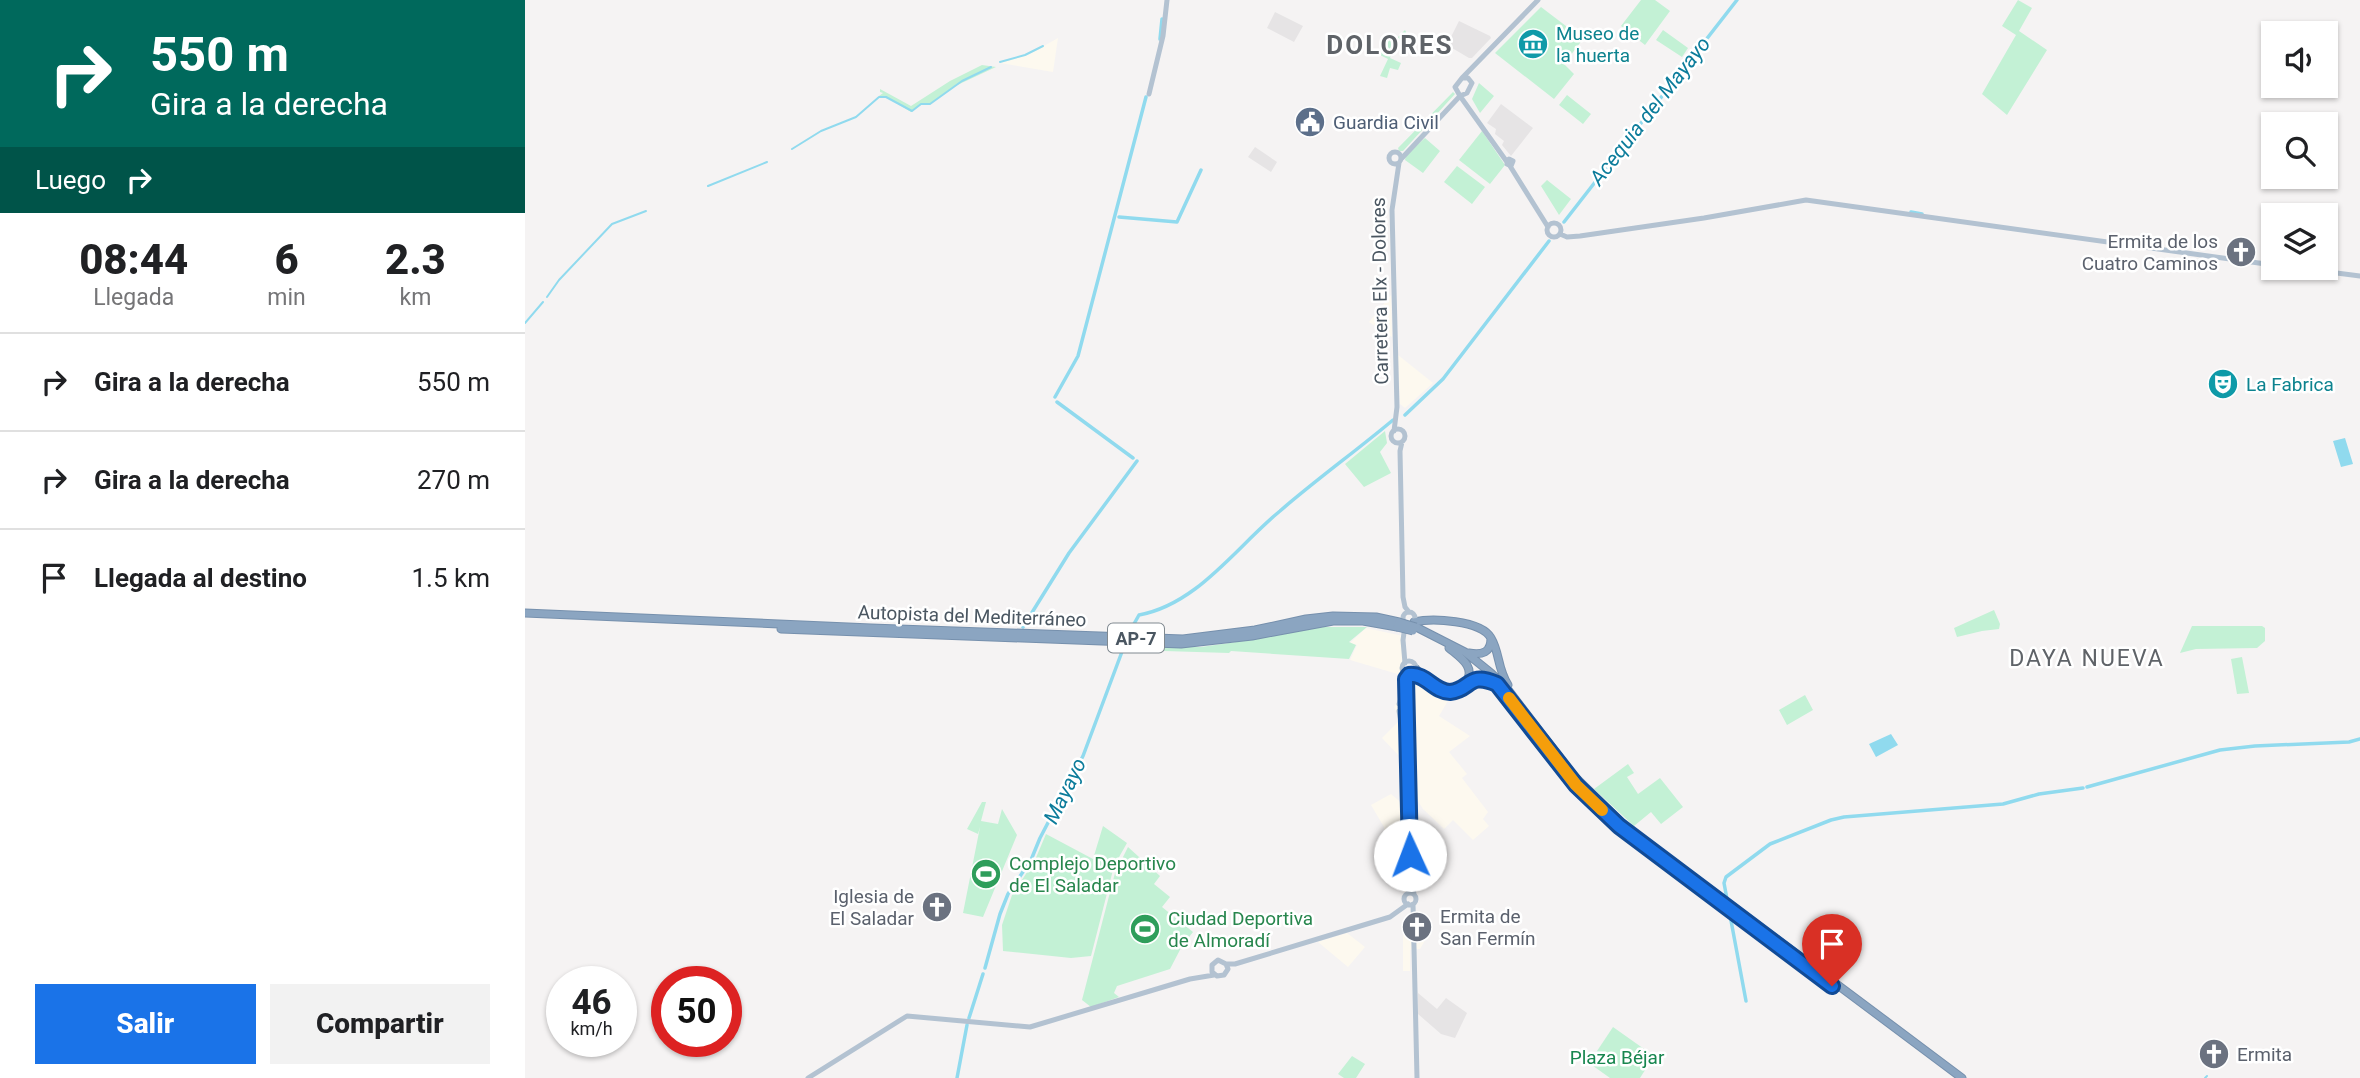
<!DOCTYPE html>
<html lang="es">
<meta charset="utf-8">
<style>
body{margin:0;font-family:Roboto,sans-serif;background:#f2f2f2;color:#202124;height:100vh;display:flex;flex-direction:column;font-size:26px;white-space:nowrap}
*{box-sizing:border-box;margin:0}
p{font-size:23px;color:#757577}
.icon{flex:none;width:38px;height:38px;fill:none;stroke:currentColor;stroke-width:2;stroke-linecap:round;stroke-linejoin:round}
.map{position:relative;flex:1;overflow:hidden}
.side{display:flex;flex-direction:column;background:#fff;width:525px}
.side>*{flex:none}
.hud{background:#00695c;color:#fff;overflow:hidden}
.buttons{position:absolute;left:1736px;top:21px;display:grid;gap:14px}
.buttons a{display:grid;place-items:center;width:77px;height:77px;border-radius:0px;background:#fff;box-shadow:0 2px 5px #0004;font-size:35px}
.speed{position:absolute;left:21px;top:966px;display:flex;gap:14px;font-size:35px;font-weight:700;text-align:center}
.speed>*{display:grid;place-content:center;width:91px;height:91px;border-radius:50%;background:#fff;box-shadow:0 2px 5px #0004;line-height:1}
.speed small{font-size:18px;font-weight:400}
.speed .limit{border:10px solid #d22;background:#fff;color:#111}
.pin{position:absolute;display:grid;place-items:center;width:60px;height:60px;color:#fff;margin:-72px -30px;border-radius:50% 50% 50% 0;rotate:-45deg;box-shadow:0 0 7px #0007}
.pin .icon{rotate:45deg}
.me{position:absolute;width:77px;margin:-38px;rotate:358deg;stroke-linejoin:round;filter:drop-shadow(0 0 5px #0008)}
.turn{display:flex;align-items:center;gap:24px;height:147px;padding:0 35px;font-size:32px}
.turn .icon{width:91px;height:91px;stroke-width:2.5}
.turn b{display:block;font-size:49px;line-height:60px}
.then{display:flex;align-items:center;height:66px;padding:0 35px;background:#0003;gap:14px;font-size:26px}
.eta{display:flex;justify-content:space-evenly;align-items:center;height:119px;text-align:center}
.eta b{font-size:42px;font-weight:800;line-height:49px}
.cta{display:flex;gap:14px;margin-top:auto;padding:14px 35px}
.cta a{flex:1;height:80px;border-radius:0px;background:#1a73e8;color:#fff;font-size:28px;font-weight:800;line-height:80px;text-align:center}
.cta a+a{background:#f2f2f2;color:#202124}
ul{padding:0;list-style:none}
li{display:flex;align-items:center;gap:21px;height:98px;padding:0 35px;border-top:2px solid #e0e0e0}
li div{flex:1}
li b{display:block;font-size:26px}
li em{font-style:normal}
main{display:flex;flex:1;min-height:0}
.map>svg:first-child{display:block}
.commercial{fill:#fdf9ef}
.education{fill:#e6e4e5}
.green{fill:#c3f1d5}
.water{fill:#90daee}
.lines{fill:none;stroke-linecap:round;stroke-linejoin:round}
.stream{stroke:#90daee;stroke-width:2}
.canal{stroke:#90daee;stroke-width:3.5}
.highway-casing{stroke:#7690ad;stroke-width:9}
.major{stroke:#b3c2d1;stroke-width:5}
.highway{stroke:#8ba5c1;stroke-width:7}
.highway-bridge-casing{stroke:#7690ad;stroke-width:9;stroke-linecap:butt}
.highway-bridge{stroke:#8ba5c1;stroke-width:7}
.route-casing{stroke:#114b97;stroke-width:18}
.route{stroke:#1a73e8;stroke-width:12}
.slow{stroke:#f59e0b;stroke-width:12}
.labels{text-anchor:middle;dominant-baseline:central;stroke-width:5;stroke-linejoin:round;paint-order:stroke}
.shield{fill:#fff;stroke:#808990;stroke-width:2}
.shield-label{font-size:18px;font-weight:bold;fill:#4a5661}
.culture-label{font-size:19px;fill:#0d838f;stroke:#fff;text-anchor:start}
.service-label{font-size:19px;fill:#4e5e75;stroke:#fff;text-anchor:start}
.worship-label{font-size:19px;fill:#5b616d;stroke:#fff;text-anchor:end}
.street-label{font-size:19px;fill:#4a5661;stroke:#fff}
.leisure-label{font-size:19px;fill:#27864d;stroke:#fff;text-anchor:start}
.park-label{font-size:19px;fill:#17864f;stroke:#fff}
.water-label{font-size:21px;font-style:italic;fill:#0c7c9b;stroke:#fff}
.quarter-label{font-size:23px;letter-spacing:2px;fill:#5f6368;stroke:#fff}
.district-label{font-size:26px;font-weight:bold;letter-spacing:2px;fill:#5f6368;stroke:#fff}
</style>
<main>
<section class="side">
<div class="hud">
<div class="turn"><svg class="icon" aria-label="right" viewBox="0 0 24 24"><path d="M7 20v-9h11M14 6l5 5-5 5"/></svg><div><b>550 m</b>Gira a la derecha</div></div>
<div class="then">Luego<svg class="icon" aria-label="right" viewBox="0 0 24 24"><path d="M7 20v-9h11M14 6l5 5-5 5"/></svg></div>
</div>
<div class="eta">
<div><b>08:44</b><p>Llegada</p></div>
<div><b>6</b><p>min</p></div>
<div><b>2.3</b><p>km</p></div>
</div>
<ul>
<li><svg class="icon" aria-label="right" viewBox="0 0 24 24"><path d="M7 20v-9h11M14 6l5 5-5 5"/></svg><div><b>Gira a la derecha</b></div><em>550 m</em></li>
<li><svg class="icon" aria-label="right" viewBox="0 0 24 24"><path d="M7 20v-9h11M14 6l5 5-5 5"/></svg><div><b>Gira a la derecha</b></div><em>270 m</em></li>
<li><svg class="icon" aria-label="arrive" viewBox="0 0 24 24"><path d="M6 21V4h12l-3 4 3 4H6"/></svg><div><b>Llegada al destino</b></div><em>1.5 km</em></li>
</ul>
<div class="cta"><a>Salir</a><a>Compartir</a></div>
</section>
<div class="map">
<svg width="1835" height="1078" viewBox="0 0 1835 1078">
<rect width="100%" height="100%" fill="#f5f3f3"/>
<path class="commercial" d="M533 38 528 72 475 63 503 55Z
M866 295 867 337 844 322Z
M873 355 908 383 880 408 875 404Z
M841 628 878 636 877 673 888 683 924 699 914 716 945 736 924 752 942 774 937 778 963 812 958 819 964 826 948 840 928 820 919 829 898 809 886 790 888 870 881 893 863 879 859 827 846 805 866 794 879 805 878 760 857 738 875 720 869 707 874 699 876 675 825 660 832 645 825 643Z
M888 927 902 937 895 949 885 950V971H878V934L889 933Z
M822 933 840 947 823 967 793 942Z"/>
<path class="education" d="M750 12 778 26 769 42 742 28Z
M934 21 965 36 966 38 947 58H944L922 45Z
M976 104 1008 128 986 156 977 145 979 141 970 134 971 129 962 123Z
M730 147 752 162 746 172 723 157Z
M893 993 912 1009 921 998 942 1013 930 1038 916 1034 893 1014Z"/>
<path class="green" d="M1116 0H1130L1145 11 1120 45 1096 26Z
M1493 0 1507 8 1494 31 1522 50 1482 115 1457 94 1491 35 1477 26Z
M1016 7 1058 39 1039 64 1049 74 1029 99 970 53Z
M880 30 881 32 879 42 873 38 865 58 876 63 873 70 865 68 862 78 855 76 863 59 855 55 863 38 868 34 872 38Z
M1138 30 1163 48 1157 57 1131 40Z
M457 65 471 67 428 87 405 104H397L386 112 363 98 354 96 358 93 355 92V89L386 106 425 81Z
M954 83 969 96 955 113 947 99Z
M928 92 930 94 878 151H874L873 148Z
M1042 95 1066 114 1058 124 1034 105Z
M957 131 980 165 965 184 934 160Z
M900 138 915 151 898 173 880 160 881 155Z
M932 166 960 187 947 204 919 182Z
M1022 180 1046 199 1034 215 1016 186Z
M860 431 862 443 855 452 866 473 839 487 820 464Z
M1469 610 1475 624 1474 629 1457 631 1432 637 1429 628Z
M1667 626H1737L1740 628V641L1732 648 1671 649 1655 653Z
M795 627H842L824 642 831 645 824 659 706 651 704 653 607 650 608 646 676 647 711 642Z
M1717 657 1724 693 1712 694 1706 659Z
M1280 695 1288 710 1262 725 1254 710Z
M1103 764 1109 773 1102 777 1113 794 1135 778 1158 807 1136 824 1126 812 1109 826 1069 789Z
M457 802H461L456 821 473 824 477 809 492 835 458 917 438 913 455 827 453 834 442 829Z
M578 826 602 843 589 866 566 956 546 958 478 951 477 925 487 895 510 860 521 834 568 859Z
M603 847 635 876 629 884 645 897 637 907 668 932 657 946 645 969 592 986 589 993 594 997 566 1007 557 1000 590 873Z
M1088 1027 1129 1056 1115 1078H1085L1064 1063Z
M827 1056 840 1064 831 1078H819L813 1074Z"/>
<path class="water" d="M1820 438 1828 464 1816 467 1808 441Z
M1366 734 1373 745 1351 757 1344 744Z"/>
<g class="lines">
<path class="stream" d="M475 62 500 55 518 46
M267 149 296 131 331 117 354 97H361L387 111 396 104H405L437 81 466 67
M183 186 242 162
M22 297 34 280 87 224 121 211
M0 323 18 302
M1680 1078 1682 1076"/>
<path class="canal" d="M635 39 637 19
M1386 212 1397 214
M594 217 652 222 676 170
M1039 222 1212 0
M530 397 553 356 621 97
M532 402 608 458
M880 415 918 379 1024 241
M498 627 544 553 612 461
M605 631 614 615C673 604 711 547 755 511 792 479 831 451 868 420
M1562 787 1695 750 1730 746 1824 742 1835 739
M460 968 475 914 483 894 506 860 515 838 558 756 598 649
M1221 1001 1199 883 1201 877 1245 844 1306 820 1319 817 1478 804 1514 794 1558 788
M444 1018 458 974
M432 1078 442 1025"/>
<g class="highway-casing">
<path id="highway" d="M0 613 346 628 658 639 730 630 781 619 808 616 851 617 874 622
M889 622C907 618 956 620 966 638 975 653 972 668 983 685
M891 627 940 652 966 673 984 691 1048 775 1099 825 1437 1078
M256 629 656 644 727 636 808 621H838L872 627
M924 648C936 658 951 667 941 683
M944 653C957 655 966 653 966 638
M891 669 897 677 921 691C945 690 944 672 972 684"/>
</g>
<path class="major" d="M937 78 1013 0
M937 78H943L947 83 942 93 935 96 930 87Z
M624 94 638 36 642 0
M935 96 982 162
M864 158a6 6 0 1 1 12 0a6 6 0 1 1-12 0Z
M877 158 935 96
M984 159 988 161 986 166 982 164Z
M985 166 1023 227
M1022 230a7 7 0 1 1 14 0a7 7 0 1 1-14 0Z
M1035 234 1042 237 1055 236 1179 218 1281 200 1748 265
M1773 268 1835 276
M866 436a7 7 0 1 1 14 0a7 7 0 1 1-14 0Z
M869 431 872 407 867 210 874 163
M877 442 875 451 878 597 880 607 884 612
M878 618a6 6 0 1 1 12 0a6 6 0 1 1-12 0Z
M877 668a7 7 0 1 1 14 0a7 7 0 1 1-14 0Z
M880 663 878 640 880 626
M880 691 881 705
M874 704 878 692 879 673
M881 709V723
M874 711 881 747 886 878 889 894
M879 899a6 6 0 1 1 12 0a6 6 0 1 1-12 0Z
M888 904 892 1078
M701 964 703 969 699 975 692 976 687 972V965L693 960 701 964H710L865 917 883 904
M283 1078 382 1016 505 1027 665 979 689 975"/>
<use href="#highway" class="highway"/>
<g class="highway-bridge-casing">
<path id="highway-bridge" d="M874 622 891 627
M872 627 888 631"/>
</g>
<use href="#highway-bridge" class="highway-bridge"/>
</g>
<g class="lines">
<g class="route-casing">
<path id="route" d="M885 855 881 679 884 675C901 673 909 692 925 692 947 690 942 671 972 684L1051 785 1094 826 1307 986"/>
</g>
<use href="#route" class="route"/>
<path class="slow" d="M984 698 1051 785 1077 810"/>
</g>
<defs>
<g id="museum-disc" transform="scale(1.575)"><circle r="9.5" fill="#0f9aa8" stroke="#fff"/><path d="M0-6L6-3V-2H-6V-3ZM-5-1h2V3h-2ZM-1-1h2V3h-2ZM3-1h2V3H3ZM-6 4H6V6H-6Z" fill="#fff"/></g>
<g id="civic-disc" transform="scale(1.575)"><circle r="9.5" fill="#5c6f8a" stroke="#fff"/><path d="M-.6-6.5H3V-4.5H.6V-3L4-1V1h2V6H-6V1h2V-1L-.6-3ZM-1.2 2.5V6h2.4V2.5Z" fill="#fff"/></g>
<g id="church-disc" transform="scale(1.575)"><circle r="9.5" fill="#6b7280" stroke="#fff"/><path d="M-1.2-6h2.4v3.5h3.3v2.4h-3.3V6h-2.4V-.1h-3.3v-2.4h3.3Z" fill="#fff"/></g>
<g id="theatre-disc" transform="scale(1.575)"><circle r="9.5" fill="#0f9aa8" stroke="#fff"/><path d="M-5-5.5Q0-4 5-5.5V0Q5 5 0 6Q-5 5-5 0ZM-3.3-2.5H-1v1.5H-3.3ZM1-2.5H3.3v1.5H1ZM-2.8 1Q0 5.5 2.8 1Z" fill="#fff"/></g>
<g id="stadium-disc" transform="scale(1.575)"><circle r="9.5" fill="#2e9e5b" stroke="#fff"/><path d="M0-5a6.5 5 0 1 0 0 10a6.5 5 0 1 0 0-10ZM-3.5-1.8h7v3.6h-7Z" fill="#fff"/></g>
</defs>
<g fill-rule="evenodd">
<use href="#museum-disc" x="1008" y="44"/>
<use href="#civic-disc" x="785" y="122"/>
<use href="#church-disc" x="1716" y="252"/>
<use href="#theatre-disc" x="1698" y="384"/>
<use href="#stadium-disc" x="461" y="874"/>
<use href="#church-disc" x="412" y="907"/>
<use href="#church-disc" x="892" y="927"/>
<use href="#stadium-disc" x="620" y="929"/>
<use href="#church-disc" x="1689" y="1054"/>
</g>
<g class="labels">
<rect class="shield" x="583" y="623.5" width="56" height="29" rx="5"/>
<g class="shield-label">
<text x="611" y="638">AP-7</text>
</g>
<g class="culture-label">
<text x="1031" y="33">Museo de<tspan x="1031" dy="22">la huerta</tspan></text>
<text x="1721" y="384">La Fabrica</text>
</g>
<g class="service-label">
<text x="808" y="122">Guardia Civil</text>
</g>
<g class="worship-label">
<text x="1693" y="241">Ermita de los<tspan x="1693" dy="22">Cuatro Caminos</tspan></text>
<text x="389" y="896">Iglesia de<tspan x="389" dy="22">El Saladar</tspan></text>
<text x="915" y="916" text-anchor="start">Ermita de<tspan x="915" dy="22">San Fermín</tspan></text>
<text x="1712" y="1054" text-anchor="start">Ermita</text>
</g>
<g class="street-label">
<text transform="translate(855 291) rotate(-91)">Carretera Elx - Dolores</text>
<text transform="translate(447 616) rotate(2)">Autopista del Mediterráneo</text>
</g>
<g class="leisure-label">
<text x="484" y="863">Complejo Deportivo<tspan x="484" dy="22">de El Saladar</tspan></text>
<text x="643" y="918">Ciudad Deportiva<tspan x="643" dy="22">de Almoradí</tspan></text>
</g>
<g class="park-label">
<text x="1092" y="1057">Plaza Béjar</text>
</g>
<g class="water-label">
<text transform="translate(1125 111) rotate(-52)">Acequia del Mayayo</text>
<text transform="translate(540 791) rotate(-64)">Mayayo</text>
</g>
<g class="quarter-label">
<text x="1562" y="658">DAYA NUEVA</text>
</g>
<g class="district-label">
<text x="865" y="45">DOLORES</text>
</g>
</g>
</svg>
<div class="buttons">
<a><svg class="icon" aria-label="sound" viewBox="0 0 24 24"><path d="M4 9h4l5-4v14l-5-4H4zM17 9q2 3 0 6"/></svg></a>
<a><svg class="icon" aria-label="search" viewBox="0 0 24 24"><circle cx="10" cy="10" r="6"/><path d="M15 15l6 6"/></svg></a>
<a><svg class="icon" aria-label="layers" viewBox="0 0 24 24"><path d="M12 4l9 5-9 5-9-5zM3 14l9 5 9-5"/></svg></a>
</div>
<div class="speed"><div>46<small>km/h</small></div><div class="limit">50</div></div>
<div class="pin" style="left:1307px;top:986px;background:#d93025"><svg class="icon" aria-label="arrive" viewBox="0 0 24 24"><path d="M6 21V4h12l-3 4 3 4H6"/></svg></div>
<svg class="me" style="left:885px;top:855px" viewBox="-20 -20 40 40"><circle r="19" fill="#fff"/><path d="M0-13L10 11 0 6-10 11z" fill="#1a73e8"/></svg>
</div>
</main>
